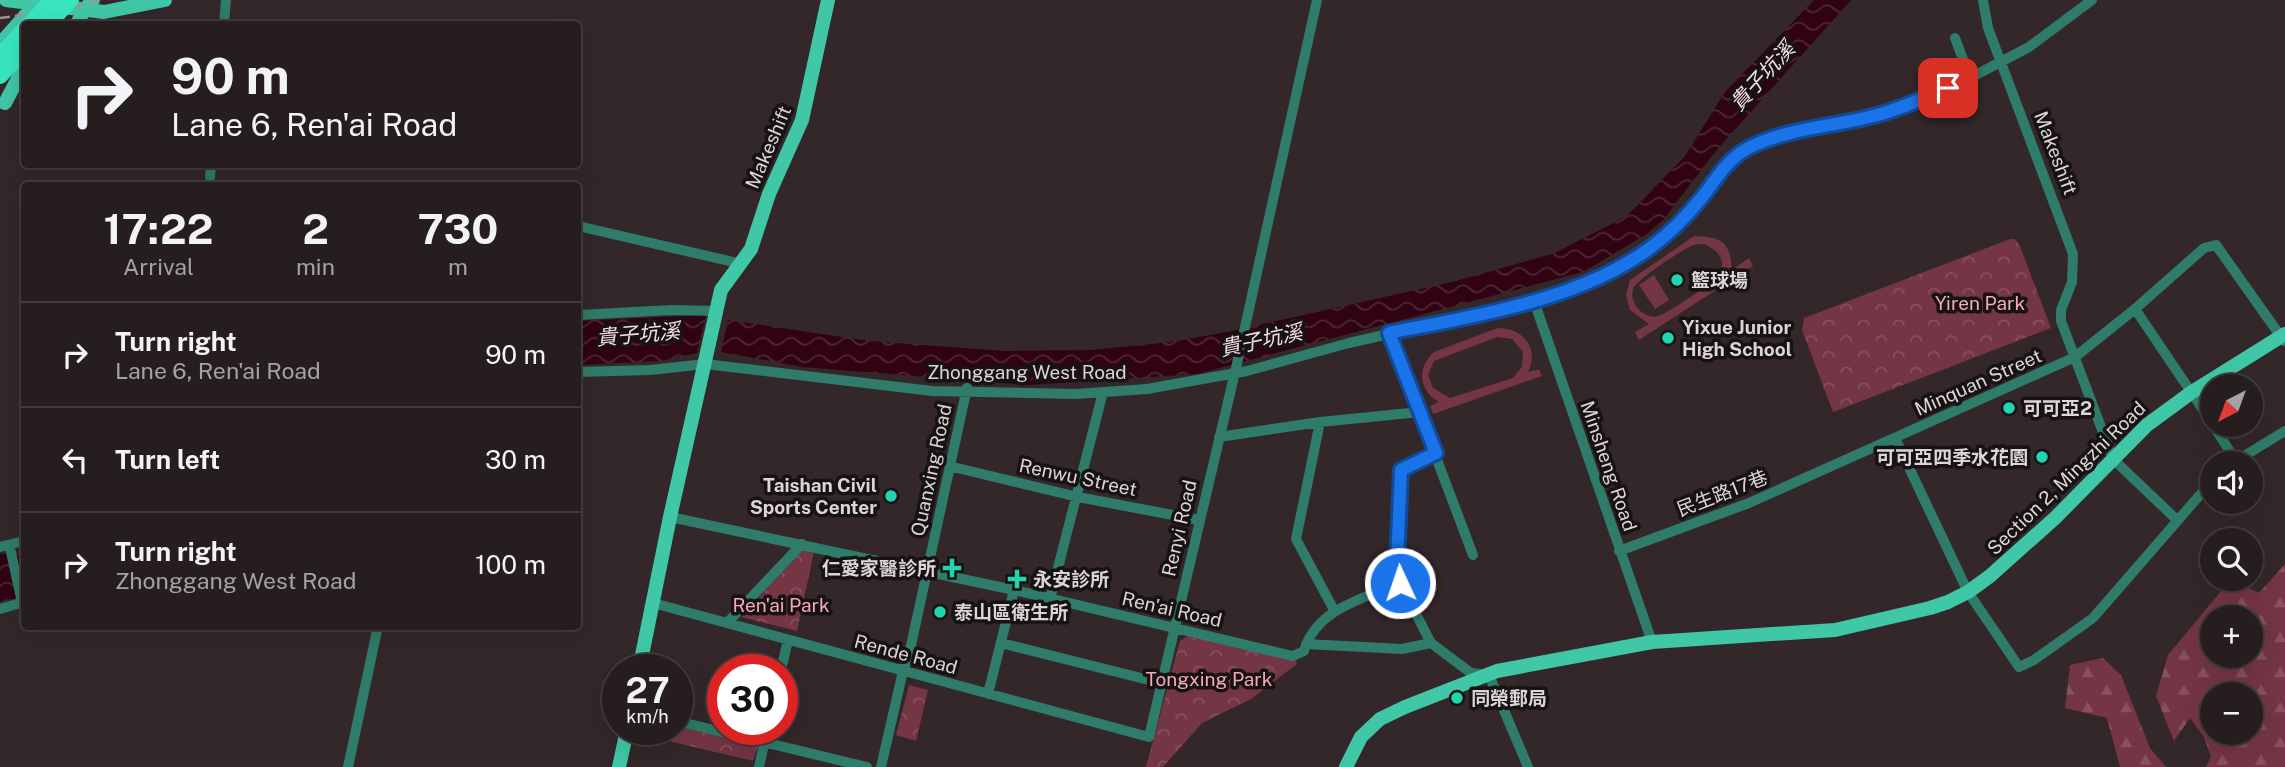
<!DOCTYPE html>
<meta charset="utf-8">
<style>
body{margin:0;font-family:"Public Sans","Noto Sans TC",sans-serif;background:#2e2628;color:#f1f3f6;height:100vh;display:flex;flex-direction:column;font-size:26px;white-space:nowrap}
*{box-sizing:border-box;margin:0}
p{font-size:23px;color:#a4a2a4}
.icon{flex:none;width:38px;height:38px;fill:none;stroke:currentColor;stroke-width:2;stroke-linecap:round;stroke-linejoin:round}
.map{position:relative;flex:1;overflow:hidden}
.side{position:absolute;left:21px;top:182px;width:560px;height:448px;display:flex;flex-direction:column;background:#261d1f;border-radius:7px;box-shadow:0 7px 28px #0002,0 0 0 2px #423b3d}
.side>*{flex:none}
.hud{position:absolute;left:21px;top:21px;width:560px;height:147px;border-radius:7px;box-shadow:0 7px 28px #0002,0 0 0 2px #423b3d;background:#261d1f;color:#f1f3f6;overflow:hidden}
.needle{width:46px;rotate:221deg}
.controls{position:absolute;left:2200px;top:374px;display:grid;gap:14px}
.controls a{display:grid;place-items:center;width:63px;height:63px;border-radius:50%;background:#261d1f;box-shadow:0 7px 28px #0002,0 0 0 2px #423b3d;font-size:35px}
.speed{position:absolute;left:602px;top:654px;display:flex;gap:14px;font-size:35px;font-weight:700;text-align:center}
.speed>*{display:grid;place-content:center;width:91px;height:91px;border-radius:50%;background:#261d1f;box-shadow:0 7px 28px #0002,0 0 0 2px #423b3d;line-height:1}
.speed small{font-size:18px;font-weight:400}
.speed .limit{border:10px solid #d22;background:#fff;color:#111}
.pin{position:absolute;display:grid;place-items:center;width:60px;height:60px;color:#fff;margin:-30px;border-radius:14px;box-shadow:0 4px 10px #0006}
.me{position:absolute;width:77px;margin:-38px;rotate:357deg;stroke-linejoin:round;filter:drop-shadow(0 0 5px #0008)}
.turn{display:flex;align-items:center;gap:24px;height:147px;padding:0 35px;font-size:32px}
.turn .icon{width:91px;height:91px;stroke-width:2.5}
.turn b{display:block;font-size:49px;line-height:60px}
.eta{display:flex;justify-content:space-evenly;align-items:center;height:119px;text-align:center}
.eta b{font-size:42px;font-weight:700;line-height:49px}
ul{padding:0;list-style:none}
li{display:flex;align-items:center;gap:21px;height:105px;padding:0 35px;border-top:2px solid #423b3d}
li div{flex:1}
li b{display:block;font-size:26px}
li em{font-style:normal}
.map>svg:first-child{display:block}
.forest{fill:url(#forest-firs);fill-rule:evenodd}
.park{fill:url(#park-crowns)}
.pitch{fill:#743544;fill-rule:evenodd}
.water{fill:url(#water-waves)}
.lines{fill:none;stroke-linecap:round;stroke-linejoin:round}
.minor{stroke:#2e7c69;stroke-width:10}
.major{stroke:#40c7a7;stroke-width:14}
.highway{stroke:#39e6c0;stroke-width:16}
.rail{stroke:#9d9495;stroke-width:2.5;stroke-dasharray:10 5;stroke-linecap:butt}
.highway-bridge{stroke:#39e6c0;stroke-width:16}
.route-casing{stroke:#114b97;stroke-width:18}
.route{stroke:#1a73e8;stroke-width:12}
.poi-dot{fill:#20d5b0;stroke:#171213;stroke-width:2.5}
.labels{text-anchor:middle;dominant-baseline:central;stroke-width:7;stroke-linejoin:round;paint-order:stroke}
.street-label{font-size:19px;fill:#dcd4d5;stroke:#171213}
.poi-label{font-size:19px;font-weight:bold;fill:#dcd4d5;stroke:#171213;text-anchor:start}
.park-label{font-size:19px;fill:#f6a9b8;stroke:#171213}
.water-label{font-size:21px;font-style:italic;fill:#f7dce0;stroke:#171213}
</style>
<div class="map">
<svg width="2285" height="767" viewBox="0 0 2285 767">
<defs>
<pattern id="forest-firs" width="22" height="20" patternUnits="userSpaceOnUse" patternTransform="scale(1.75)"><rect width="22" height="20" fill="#743544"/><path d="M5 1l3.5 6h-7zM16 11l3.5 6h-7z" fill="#87515e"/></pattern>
<pattern id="park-crowns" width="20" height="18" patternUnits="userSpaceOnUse" patternTransform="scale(1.75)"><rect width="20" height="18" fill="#743544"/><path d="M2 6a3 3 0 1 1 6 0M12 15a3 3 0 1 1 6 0" fill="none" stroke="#87515e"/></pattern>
<pattern id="water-waves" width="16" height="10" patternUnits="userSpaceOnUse" patternTransform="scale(1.75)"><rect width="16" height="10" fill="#310312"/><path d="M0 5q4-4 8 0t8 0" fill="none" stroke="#4e2734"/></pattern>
</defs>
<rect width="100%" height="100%" fill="#332729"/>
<path class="forest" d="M2285 564V767H2206L2211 757 2204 737 2190 718 2174 741 2156 696 2168 655 2231 579 2259 593ZM2212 618H2250V656H2212ZM2212 695H2250V733H2212Z
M2103 658 2121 675 2150 748 2166 767H2120L2107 718 2065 708 2070 665Z"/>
<path class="park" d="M2010 239H2015L2020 246 2051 328 1833 412 1802 330 1804 318Z
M803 550 814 552 797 631 741 617Z
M1188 636 1295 659 1297 664 1251 699 1202 723 1163 767H1146L1180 641Z
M909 685 928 690 916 741 896 735Z
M677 725 758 745 753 761 635 733 636 730H677Z"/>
<path class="pitch" d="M1694 236C1722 237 1730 241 1732 270L1749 258 1753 266 1639 340 1635 332 1649 324 1630 310 1626 295 1630 280ZM1705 244C1723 254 1728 264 1714 281 1702 289 1670 312 1658 316 1644 320 1629 303 1633 289 1636 280 1684 248 1694 245 1698 244 1702 244 1705 244Z
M1654 275 1669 300 1655 309 1639 285Z
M1498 328C1523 328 1540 348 1528 372L1539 369 1542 376 1433 414 1430 406 1439 402C1418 390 1417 367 1434 352ZM1497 337 1512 339 1523 352 1522 367 1513 378 1450 398 1433 388 1428 375 1434 361Z"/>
<path class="water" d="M1814 0H1851L1715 152 1663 220 1647 234 1583 272 1197 374 1029 385 802 367 721 352 728 320 869 341 1005 351 1092 350 1171 342 1232 331 1456 281 1555 253 1627 216 1685 156 1725 92Z
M706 315 697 353 660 361 578 365V321Z
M24 551V596L0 602V554H18Z"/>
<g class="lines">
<path class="minor" d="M1983 0 1988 28 2073 254 2072 282 2061 310V321L2113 459 2177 520
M224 24 226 0
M1955 38 1970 78
M210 177 211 164
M578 226 742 264
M1534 301 1652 642
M2135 309 2212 423
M578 315 672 310 716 311
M1389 333 1473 555
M578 372 650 370 705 364 932 391 1076 394 1147 389 1247 371 1349 343 1534 301 1616 270 1650 248 1676 226 1702 198 1725 165 1750 147 1776 137 1797 131 1875 116 1903 107 1970 78 2029 47 2092 0
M1320 422 1296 539 1334 610
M2213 425 2236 461 2285 431
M1219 437 1320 422 1420 412
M1895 438 1968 592 2019 667 2034 660 2093 618 2212 481
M1436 453 1401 470 1397 563 1400 583 1431 643 1471 673 1489 675 1528 767
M949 466 1078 497 1199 520
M670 517 1014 590 1293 656 1304 651C1316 609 1364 598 1400 583
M0 547 24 541
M1619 551 1749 503 2075 357 2135 309 2204 248 2216 245 2284 341
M11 552 21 598
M1050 599 1103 392
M653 603 1149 737 1236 368 1317 0
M0 609 24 602
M727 623 802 544
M1001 643 1161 683
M1306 644 1402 649 1431 643
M781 670 788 640
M988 694 1014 590
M677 721 867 767
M348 767 378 626
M759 767 767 730
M881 767 903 671 908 659 967 388"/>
<path class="major" d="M6 0 104 12 165 0
M77 24 84 10 93 0
M0 44 39 0
M5 103 24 67
M639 670 670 517 721 290 751 249 769 194 802 120 828 0
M619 767 627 730
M1346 767 1361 737 1380 719 1405 707 1497 671 1652 642 1835 630 1930 608 1948 602 1968 592 1990 576 2055 518 2147 425 2192 392 2285 334"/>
<path class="highway" d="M0 56 24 30
M0 76 24 50"/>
<path class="rail" d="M0 18 62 10 103 0"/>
<path class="highway-bridge" d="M30 24 52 0
M48 24 71 0"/>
</g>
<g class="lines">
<g class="route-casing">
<path id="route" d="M1400 583 1397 563 1401 470 1436 453 1389 333C1474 316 1578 301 1650 248 1669 234 1688 215 1703 196 1717 178 1728 158 1750 147 1789 128 1832 127 1873 116 1899 110 1923 98 1948 88"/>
</g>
<use href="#route" class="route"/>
</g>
<g class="poi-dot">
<circle cx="1677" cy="280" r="7"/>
<circle cx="1668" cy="338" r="7"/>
<circle cx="2009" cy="408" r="7"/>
<circle cx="2042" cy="457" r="7"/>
<circle cx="891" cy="496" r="7"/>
<path d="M948.5 557.5h7v7h7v7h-7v7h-7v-7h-7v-7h7z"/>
<path d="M1013.5 568.5h7v7h7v7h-7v7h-7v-7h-7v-7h7z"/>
<circle cx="940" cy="612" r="7"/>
<circle cx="1457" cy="698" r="7"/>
</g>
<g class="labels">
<g class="street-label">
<text transform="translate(768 147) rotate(-67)">Makeshift</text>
<text transform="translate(2056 153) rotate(69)">Makeshift</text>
<text x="1027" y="372">Zhonggang West Road</text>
<text transform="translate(1978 382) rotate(-24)">Minquan Street</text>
<text transform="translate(1609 466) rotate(71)">Minsheng Road</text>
<text transform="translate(931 470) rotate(-78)">Quanxing Road</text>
<text transform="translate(1078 477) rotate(12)">Renwu Street</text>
<text transform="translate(2066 478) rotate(-44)">Section 2, Mingzhi Road</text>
<text transform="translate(1722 493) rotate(-21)">民生路17巷</text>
<text transform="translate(1179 528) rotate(-77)">Renyi Road</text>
<text transform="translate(1172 609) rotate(13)">Ren'ai Road</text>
<text transform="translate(906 654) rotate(15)">Rende Road</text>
</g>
<g class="poi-label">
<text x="1691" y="280">籃球場</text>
<text x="1682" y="327">Yixue Junior<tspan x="1682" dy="22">High School</tspan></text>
<text x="2023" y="408">可可亞2</text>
<text x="2028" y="457" text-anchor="end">可可亞四季水花園</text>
<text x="877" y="485" text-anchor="end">Taishan Civil<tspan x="877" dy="22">Sports Center</tspan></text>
<text x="936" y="568" text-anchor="end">仁愛家醫診所</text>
<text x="1033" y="579">永安診所</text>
<text x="954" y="612">泰山區衛生所</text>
<text x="1471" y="698">同榮郵局</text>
</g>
<g class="park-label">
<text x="1980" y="303">Yiren Park</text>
<text x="781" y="605">Ren'ai Park</text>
<text x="1209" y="679">Tongxing Park</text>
</g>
<g class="water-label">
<text transform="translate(1762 76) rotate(-48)">貴子坑溪</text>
<text transform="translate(638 334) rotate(-5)">貴子坑溪</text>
<text transform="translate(1261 340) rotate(-12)">貴子坑溪</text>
</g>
</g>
</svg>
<div class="controls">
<a><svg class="needle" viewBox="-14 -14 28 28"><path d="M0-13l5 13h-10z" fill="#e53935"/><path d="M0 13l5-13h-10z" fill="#a4a2a4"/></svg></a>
<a><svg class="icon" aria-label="sound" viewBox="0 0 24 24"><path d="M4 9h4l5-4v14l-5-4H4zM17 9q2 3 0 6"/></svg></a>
<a><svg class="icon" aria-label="search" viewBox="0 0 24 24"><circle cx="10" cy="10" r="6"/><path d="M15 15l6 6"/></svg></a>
<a>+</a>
<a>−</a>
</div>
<div class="speed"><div>27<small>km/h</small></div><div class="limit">30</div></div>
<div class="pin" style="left:1948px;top:88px;background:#d93025"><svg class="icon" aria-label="arrive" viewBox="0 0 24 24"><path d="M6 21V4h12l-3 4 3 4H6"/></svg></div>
<svg class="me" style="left:1400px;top:583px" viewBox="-20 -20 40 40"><circle r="17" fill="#1a73e8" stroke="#fff" stroke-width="3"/><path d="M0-11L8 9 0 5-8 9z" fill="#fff"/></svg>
<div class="hud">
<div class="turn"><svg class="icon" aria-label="right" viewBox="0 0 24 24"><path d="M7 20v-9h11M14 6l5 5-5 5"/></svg><div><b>90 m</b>Lane 6, Ren'ai Road</div></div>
</div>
<section class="side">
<div class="eta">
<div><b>17:22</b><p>Arrival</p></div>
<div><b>2</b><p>min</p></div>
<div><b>730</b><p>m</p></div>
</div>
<ul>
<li><svg class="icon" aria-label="right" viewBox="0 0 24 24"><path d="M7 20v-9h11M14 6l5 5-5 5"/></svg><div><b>Turn right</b><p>Lane 6, Ren'ai Road</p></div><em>90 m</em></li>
<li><svg class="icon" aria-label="left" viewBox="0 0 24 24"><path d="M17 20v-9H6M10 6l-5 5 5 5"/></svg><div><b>Turn left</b></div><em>30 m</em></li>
<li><svg class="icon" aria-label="right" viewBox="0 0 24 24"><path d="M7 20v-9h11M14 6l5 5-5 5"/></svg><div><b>Turn right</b><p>Zhonggang West Road</p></div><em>100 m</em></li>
</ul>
</section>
</div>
